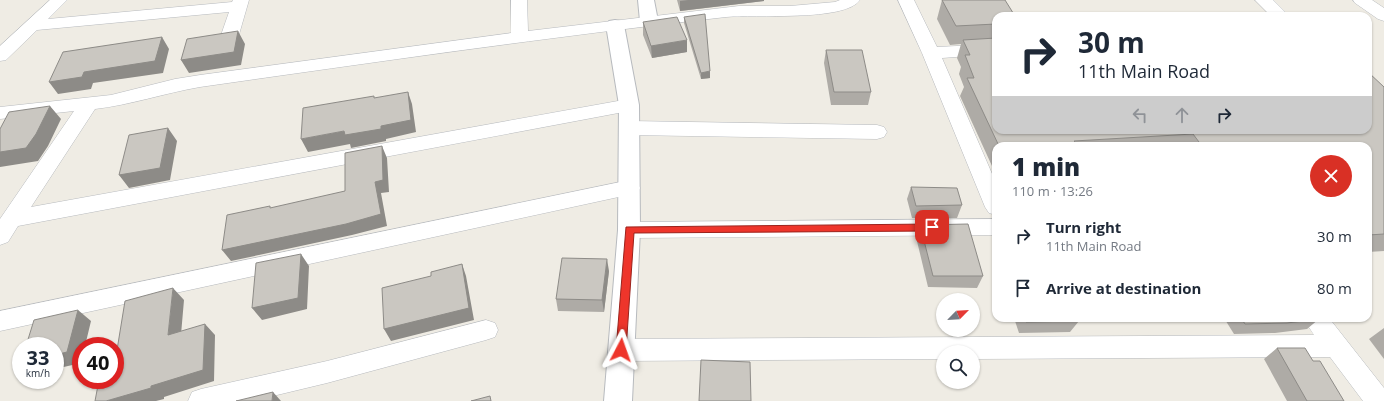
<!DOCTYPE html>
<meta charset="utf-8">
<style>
body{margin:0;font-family:"Open Sans",sans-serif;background:#f2f2f3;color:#1f2937;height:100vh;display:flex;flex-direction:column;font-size:15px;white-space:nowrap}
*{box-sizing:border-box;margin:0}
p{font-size:13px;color:#747a83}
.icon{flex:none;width:22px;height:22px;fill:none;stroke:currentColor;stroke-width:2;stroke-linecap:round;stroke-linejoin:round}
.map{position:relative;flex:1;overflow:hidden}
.drawer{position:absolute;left:992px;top:142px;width:380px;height:180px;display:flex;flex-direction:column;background:#fff;border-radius:12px;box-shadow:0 1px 3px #0004}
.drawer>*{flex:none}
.banner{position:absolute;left:992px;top:12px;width:380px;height:122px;border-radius:12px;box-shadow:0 1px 3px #0004;background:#fff;color:#1f2937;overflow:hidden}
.needle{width:26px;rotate:66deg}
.tools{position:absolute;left:936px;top:293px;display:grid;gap:8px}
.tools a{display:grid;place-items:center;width:44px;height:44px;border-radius:50%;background:#fff;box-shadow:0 1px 3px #0004;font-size:20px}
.speed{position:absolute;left:12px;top:337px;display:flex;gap:8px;font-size:20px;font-weight:700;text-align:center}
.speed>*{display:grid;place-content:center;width:52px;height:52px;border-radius:50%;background:#fff;box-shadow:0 1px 3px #0004;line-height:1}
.speed small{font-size:10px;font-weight:400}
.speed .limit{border:6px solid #d22;background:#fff;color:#111}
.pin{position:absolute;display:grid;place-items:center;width:34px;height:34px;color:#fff;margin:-17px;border-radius:8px;box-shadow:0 2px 6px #0006}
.me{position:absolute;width:44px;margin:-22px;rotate:4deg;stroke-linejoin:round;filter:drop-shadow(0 0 3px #0008)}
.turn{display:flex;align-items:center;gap:14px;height:84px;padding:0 20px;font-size:18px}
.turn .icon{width:52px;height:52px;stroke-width:2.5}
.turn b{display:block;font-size:28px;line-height:34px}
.lanes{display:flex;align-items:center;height:38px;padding:0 20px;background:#0003;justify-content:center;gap:20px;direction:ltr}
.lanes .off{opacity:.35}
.round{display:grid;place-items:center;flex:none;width:42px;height:42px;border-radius:21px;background:#f2f2f3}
.overview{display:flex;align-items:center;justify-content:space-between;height:68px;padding:0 20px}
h1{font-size:24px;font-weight:800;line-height:30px}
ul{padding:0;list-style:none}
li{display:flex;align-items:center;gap:12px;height:52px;padding:0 20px}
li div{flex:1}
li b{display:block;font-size:15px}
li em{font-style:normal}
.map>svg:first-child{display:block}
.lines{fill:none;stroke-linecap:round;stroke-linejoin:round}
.minor-casing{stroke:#b7babe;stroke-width:1}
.tertiary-casing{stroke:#b7babe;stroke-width:2}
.minor{fill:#fff;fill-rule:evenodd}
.tertiary{fill:#fff;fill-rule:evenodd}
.wall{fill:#aeaba6}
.shaded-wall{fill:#8d8b87}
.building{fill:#cac7c1;stroke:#8d8b87}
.route{fill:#ee352b;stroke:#9b221c}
</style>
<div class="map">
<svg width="1384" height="401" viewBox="0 0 1384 401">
<rect width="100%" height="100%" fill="#efece4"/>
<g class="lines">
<g class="minor-casing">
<path id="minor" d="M50 0H67L48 19 232 2 233 0H249L238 38 235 42 229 43 223 42 220 38 229 12 37 30 6 60 0 61V46Z
M511 0H527L528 31 739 6H790L835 2 840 0H860C845 22 754 14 726 17 550 37 375 62 200 87 165 93 130 105 95 109L31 207 629 99 636 101 638 105 636 109 629 111 18 226 8 242 0 245V219L74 111 0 119V107L111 95 175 79 200 75 511 33Z
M898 0H914L937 47 996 44V54L942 58 996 183V215L989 213 985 207 922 53Z
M1255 0H1273L1289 16H1271Z
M1353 0H1372L1384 8V21L1378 19 1355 3Z
M629 121 877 125 884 127 887 132 884 137 877 139 629 135 622 133 619 128 622 123Z
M630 180 637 183 640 188 637 193 0 331V311Z
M996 219V235L629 238 621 236 618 230 621 224 629 222Z
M1303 318H1329L1384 388V401H1363L1330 357 973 359V352H943V359L621 361 612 358 609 350 612 342 621 339 1314 335Z
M486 320 495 323 498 330 495 337 486 340 327 383 252 401H188L192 392 201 389 327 361Z"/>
</g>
<g class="tertiary-casing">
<path id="tertiary" d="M638 0H654L658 21 655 25 649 26 643 25 640 21Z
M615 20 621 21 624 25 639 105 640 230 632 401H604L618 230 619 105 606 25 609 21Z"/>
</g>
<use href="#minor" class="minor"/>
<use href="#tertiary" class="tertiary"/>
</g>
<path class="wall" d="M677 0H764V1L680 11Z
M942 0 996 16V130L1384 87V251L1368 252V146H996V166H992L960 96 964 87 959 74 961 67 957 58 961 44 950 45 937 19Z
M684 17 710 78 701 79 684 23Z
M643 22 687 52 652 58 643 35Z
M826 50 871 92 868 105H831L824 63Z
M911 187 962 205 957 218H912L907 199Z
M920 225 983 276 977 288 928 287 916 237Z
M609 271 604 312 558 311 556 299Z
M1014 318H1078L1079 321 1070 332 1019 333Z
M1224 318H1319V319L1307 329 1275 333 1234 334Z
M1384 328V359L1369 339Z
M1277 348 1313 361 1344 401H1287L1264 359Z"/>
<path class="shaded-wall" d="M688 0H764V1L680 11V1Z
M238 31 245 44 241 65 189 73 181 60Z
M162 37 169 49 163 73 93 83 91 89 58 94 49 82 84 72Z
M687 40V52L652 58 651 46Z
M710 71V78L701 79V73Z
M408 92 412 104 416 132 386 139V141L351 148 350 144 308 152 301 139 344 131 381 126Z
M50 106 61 119 48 146 38 161 0 167V152Z
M168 128 177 141 170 180 129 188 119 175Z
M382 146 387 158 389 192 381 193 387 226 352 235 231 261 222 250 375 182Z
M301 254 309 266 307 309 262 320 252 308Z
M607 259 609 271 604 312 602 300Z
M462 264 466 276 474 320 391 341 384 329Z
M173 288 184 300 180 346 168 335Z
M78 310 91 321 85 346H81V363L55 369V355Z
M205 324 215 335 214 381 164 397V399L156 401H106L151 386Z
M273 392 281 401H272Z"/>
<path class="building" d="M942 0H1005L1015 16H996V24L956 26Z
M705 14 710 71 701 73 684 17Z
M677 17 687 40 651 46 643 22Z
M238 31 234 52 181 60 187 39Z
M162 37 155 61 84 72 82 77 49 82 63 52Z
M996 38V130H1368V72L1384 87V234L1368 235V146H1202L1193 134 1074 141 1076 143 1030 146H999L967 78H974L965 55H970L963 40Z
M826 50H862L871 92H834Z
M408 92 411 120 381 126V129L345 135 344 131 301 139 303 108 374 96V98Z
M50 106 36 134 26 148 0 152V129L9 112Z
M168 128 160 168 119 175 129 135Z
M382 146 383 180 375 182 381 214 346 224 222 250 227 215 270 206V208L345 191V153Z
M911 187 957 188 962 205 916 206Z
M968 224 983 276H933L920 225Z
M301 254 298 298 252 308 256 263Z
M562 258 607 259 602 300 556 299Z
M462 264 469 308 384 329 382 288 431 276V272Z
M173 288 168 335 205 324 203 370 151 386V388L106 401H95L99 380H115V351L117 350 125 301Z
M78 310 67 352 55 355V346H26L34 320Z
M1025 318H1078L1079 321 1026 322Z
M1241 318H1319V319L1287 323 1245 324Z
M1277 348H1305L1313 361H1320L1344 401H1307Z
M701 360 750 362 751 401H699Z
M273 392 272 401H236Z
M490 396 491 401H471Z"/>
<path class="route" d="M932 224 937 227 932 231 634 233 626 350 625 353 621 354 617 353 616 350 626 227Z"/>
</svg>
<div class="tools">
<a><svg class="needle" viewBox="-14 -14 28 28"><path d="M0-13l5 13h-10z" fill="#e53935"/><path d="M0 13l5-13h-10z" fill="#747a83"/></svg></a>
<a><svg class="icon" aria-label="search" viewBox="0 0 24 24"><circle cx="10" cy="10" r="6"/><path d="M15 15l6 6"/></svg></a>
</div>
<div class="speed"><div>33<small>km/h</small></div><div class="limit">40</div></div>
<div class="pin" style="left:932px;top:227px;background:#d93025"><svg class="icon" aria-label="arrive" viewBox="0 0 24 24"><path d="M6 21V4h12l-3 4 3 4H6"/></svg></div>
<svg class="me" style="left:621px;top:350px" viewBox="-20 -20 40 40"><path d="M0-17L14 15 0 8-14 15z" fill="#ee352b" stroke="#fff" stroke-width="4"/></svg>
<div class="banner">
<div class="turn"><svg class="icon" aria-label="right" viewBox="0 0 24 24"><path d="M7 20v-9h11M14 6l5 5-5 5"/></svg><div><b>30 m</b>11th Main Road</div></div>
<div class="lanes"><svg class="icon off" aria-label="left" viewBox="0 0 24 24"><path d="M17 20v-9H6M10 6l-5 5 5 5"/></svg><svg class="icon off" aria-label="ahead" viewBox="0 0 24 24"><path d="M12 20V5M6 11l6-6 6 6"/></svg><svg class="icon" aria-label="right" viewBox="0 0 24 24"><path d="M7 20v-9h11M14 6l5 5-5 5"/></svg></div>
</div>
<section class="drawer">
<div class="overview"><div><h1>1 min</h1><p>110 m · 13:26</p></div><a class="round" style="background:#d93025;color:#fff"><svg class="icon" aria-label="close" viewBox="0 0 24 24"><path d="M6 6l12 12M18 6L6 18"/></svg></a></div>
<ul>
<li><svg class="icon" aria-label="right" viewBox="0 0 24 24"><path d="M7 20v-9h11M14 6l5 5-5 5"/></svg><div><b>Turn right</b><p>11th Main Road</p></div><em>30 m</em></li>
<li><svg class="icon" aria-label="arrive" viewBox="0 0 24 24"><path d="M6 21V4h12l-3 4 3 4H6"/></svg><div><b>Arrive at destination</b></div><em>80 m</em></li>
</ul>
</section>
</div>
